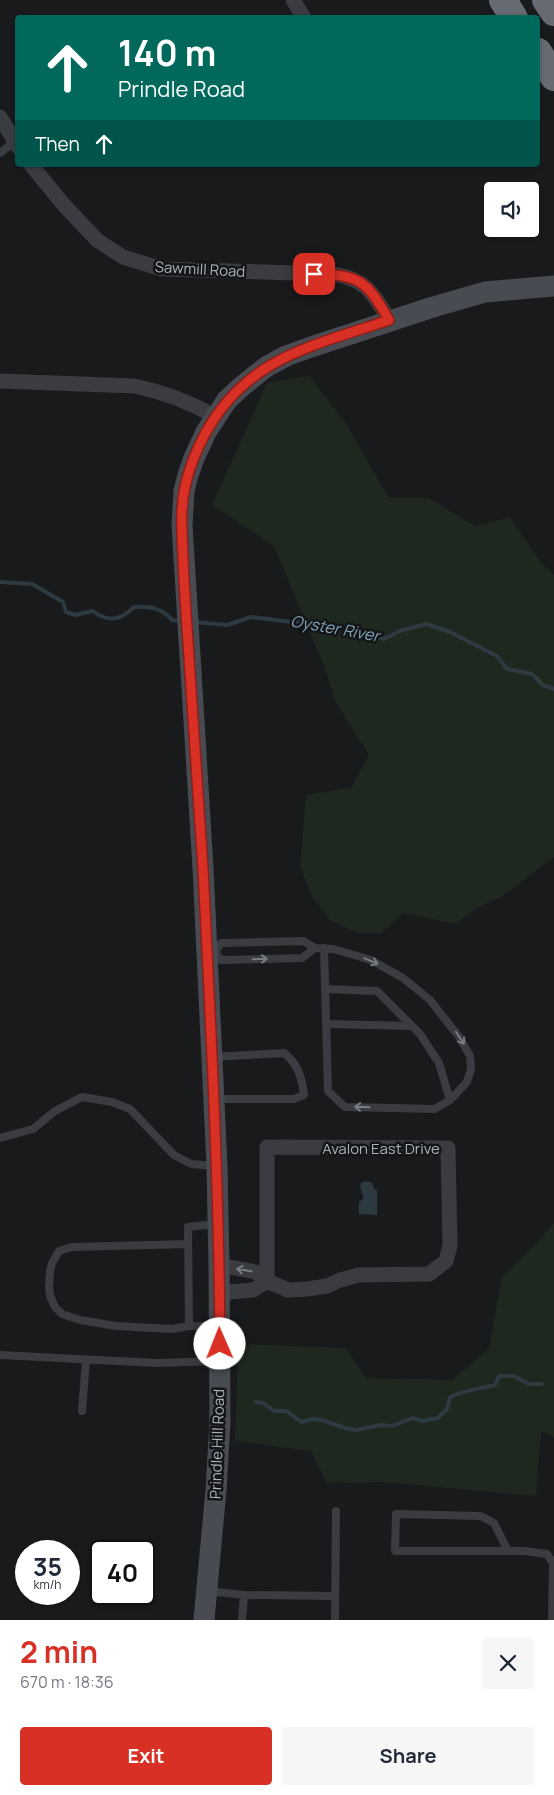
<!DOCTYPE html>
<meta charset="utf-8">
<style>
body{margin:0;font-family:Manrope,sans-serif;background:#f6f6f7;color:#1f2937;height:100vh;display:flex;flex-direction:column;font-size:19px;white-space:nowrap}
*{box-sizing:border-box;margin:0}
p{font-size:16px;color:#747a83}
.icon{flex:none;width:28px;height:28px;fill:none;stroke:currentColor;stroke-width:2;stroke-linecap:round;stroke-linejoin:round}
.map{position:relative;height:1620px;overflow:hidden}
.details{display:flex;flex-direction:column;background:#fff;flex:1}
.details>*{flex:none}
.hud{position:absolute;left:15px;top:15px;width:525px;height:152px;border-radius:5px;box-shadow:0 1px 4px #0004;background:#00695c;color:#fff;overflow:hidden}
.tools{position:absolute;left:484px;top:182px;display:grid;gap:10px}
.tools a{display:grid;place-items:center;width:55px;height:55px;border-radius:5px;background:#fff;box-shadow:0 1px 4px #0004;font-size:25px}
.speed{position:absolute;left:15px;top:1540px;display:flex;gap:10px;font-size:25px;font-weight:700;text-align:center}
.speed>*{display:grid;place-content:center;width:65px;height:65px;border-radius:50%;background:#fff;box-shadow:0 1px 4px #0004;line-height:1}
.speed small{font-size:12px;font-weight:400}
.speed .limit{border:2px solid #111;border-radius:8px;background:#fff;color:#111}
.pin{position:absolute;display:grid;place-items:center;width:42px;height:42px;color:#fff;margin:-21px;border-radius:10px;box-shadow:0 2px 8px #0006}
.me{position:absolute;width:55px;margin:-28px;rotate:359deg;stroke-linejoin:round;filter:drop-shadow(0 0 4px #0008)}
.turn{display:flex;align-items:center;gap:18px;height:105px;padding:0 20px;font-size:22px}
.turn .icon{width:65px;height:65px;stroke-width:2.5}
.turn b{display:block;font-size:35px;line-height:42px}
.then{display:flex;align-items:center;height:48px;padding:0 20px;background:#0003;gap:10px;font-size:19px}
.round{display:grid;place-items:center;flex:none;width:52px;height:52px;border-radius:5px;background:#f6f6f7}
.head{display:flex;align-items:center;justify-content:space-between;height:85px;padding:0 20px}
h1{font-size:30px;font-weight:700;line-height:38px;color:#d93025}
.primary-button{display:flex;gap:10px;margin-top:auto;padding:10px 20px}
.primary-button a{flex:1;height:58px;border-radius:5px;background:#d93025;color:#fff;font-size:20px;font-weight:700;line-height:58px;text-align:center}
.primary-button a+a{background:#f6f6f7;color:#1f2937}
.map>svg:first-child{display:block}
.green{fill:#1f281f}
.water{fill:#2e3a41}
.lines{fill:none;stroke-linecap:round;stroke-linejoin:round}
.stream{stroke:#2e3a41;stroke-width:4}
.lane{stroke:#3a3c41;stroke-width:8}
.street{stroke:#3a3c41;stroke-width:15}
.secondary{stroke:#484b52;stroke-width:21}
.highway{stroke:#666a73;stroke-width:28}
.oneway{stroke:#787d85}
.route-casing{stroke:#8d1f18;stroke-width:12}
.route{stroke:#d93025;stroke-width:9}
.labels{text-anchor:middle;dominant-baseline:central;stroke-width:5;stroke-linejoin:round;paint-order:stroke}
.street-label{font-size:15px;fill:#abb2bc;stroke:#141517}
.water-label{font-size:16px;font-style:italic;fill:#80a3b9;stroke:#141517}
</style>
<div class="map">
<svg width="554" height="1620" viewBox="0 0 554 1620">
<rect width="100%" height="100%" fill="#191a1c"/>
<path class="green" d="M309 376 345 422 389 498H429L475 526 510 517 542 564 554 575V857L503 896 477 908 455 924 403 913 382 933H357L330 920 313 898 300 867 306 795 351 788 369 755 336 703 325 668 274 546 212 505 267 383Z
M554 1223V1437L541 1431 536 1496 383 1482 327 1483 311 1451 235 1441 238 1344 346 1348 366 1378 452 1380 489 1349 502 1277 539 1241Z"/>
<path class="water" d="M366 1181 372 1183 374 1189 377 1190V1215L359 1214V1202L364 1198 360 1187 361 1183Z"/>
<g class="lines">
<path class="stream" d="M0 582 32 584 63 602 66 612 75 615 93 611C108 623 121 620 134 607 150 606 162 608 172 620L180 621
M195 622 227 625 251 617 292 622 314 621 344 627 384 639 400 631 426 624 450 632 497 656 507 669 532 674 543 685 554 689
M256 1402 263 1403 274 1411H287L301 1422 313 1419 322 1420 345 1428 356 1430 381 1425 392 1426 412 1418 422 1421 438 1418 447 1409 450 1397C465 1390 479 1389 495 1385L499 1376H514L529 1384H542"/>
<path class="lane" d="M0 153 14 142
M215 952 221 943 303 941 315 948 333 949 371 960 403 978 430 1000 460 1038 470 1056 471 1069 467 1082 450 1100 435 1109 345 1107 328 1091 324 948
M215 952 221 960 302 958 315 948
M325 989 377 991 412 1026
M327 1024 412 1026 420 1034 439 1063 450 1100
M213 1057 284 1053C298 1064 302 1077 304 1095L294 1099H216
M0 1138 33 1129 55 1111 82 1097 112 1102 130 1109 174 1155 191 1164 215 1166
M188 1244 72 1247 59 1251 52 1263 50 1271 49 1287 50 1296 55 1307 62 1314 80 1320 116 1326 172 1329 189 1326H218
M189 1326 188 1227 217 1224
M0 1355 157 1363 218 1361
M82 1411 86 1360
M508 1551 494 1523 481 1516 396 1514 395 1551H524L547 1554 553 1563 552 1620
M207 1591 244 1595 335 1596
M242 1620 244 1595
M335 1620 336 1511"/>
<path class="street" d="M293 0 304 18
M0 117 18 147
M31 165 63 204 97 240 123 257 162 269 333 274C366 279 373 293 389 320
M0 381 134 386C164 392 190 402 216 417
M219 1265 256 1272 267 1281 288 1290 307 1289 327 1286 340 1280 359 1275 429 1274 446 1261 450 1246 448 1148 267 1147V1281
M219 1293 253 1290 267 1281"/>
<path class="secondary" d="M204 1620 216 1490 220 1423 219 1265 217 1166 203 868 182 525 184 491 188 475 194 458 206 432 227 400 241 387 266 367 286 356 308 348 433 307 485 292 554 286"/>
<path class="highway" d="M503 0 514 18
M546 0 554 12
M538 52 554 77"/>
</g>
<defs><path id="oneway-shaft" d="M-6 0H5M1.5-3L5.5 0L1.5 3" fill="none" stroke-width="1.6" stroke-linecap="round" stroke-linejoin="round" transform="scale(1.25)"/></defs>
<g class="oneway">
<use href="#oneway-shaft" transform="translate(260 959) rotate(-2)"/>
<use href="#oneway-shaft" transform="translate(371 961) rotate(23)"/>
<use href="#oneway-shaft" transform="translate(460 1038) rotate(56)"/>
<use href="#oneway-shaft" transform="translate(362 1107) rotate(-178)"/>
<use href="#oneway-shaft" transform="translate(244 1270) rotate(-170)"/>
</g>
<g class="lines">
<g class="route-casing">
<path id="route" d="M220 1344C219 1185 211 1027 203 869 199 799 194 729 189 658 187 624 184 590 183 556 182 533 180 509 185 487 189 468 196 451 205 434 247 357 313 346 389 320 366 280 360 275 314 274"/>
</g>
<use href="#route" class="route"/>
</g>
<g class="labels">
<g class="street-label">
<text transform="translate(200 269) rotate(3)">Sawmill Road</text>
<text x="381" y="1148">Avalon East Drive</text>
<text transform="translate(217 1444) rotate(-88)">Prindle Hill Road</text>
</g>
<g class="water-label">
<text transform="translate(335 628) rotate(10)">Oyster River</text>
</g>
</g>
</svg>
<div class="tools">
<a><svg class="icon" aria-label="sound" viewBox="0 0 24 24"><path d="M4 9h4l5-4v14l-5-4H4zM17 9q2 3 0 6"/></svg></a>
</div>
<div class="speed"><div>35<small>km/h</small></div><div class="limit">40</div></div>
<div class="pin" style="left:314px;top:274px;background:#d93025"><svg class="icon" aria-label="arrive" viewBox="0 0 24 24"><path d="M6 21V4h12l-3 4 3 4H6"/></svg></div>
<svg class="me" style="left:220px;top:1344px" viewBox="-20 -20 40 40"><circle r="19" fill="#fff"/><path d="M0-13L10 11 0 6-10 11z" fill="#d93025"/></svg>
<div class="hud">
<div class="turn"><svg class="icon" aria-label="ahead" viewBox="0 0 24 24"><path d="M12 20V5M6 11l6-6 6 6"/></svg><div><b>140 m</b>Prindle Road</div></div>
<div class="then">Then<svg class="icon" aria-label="ahead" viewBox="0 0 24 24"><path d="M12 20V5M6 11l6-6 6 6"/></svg></div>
</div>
</div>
<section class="details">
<div class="head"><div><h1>2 min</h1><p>670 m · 18:36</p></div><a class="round"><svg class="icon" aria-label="close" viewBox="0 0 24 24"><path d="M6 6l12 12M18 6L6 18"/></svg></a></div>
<div class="primary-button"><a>Exit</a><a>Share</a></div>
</section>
